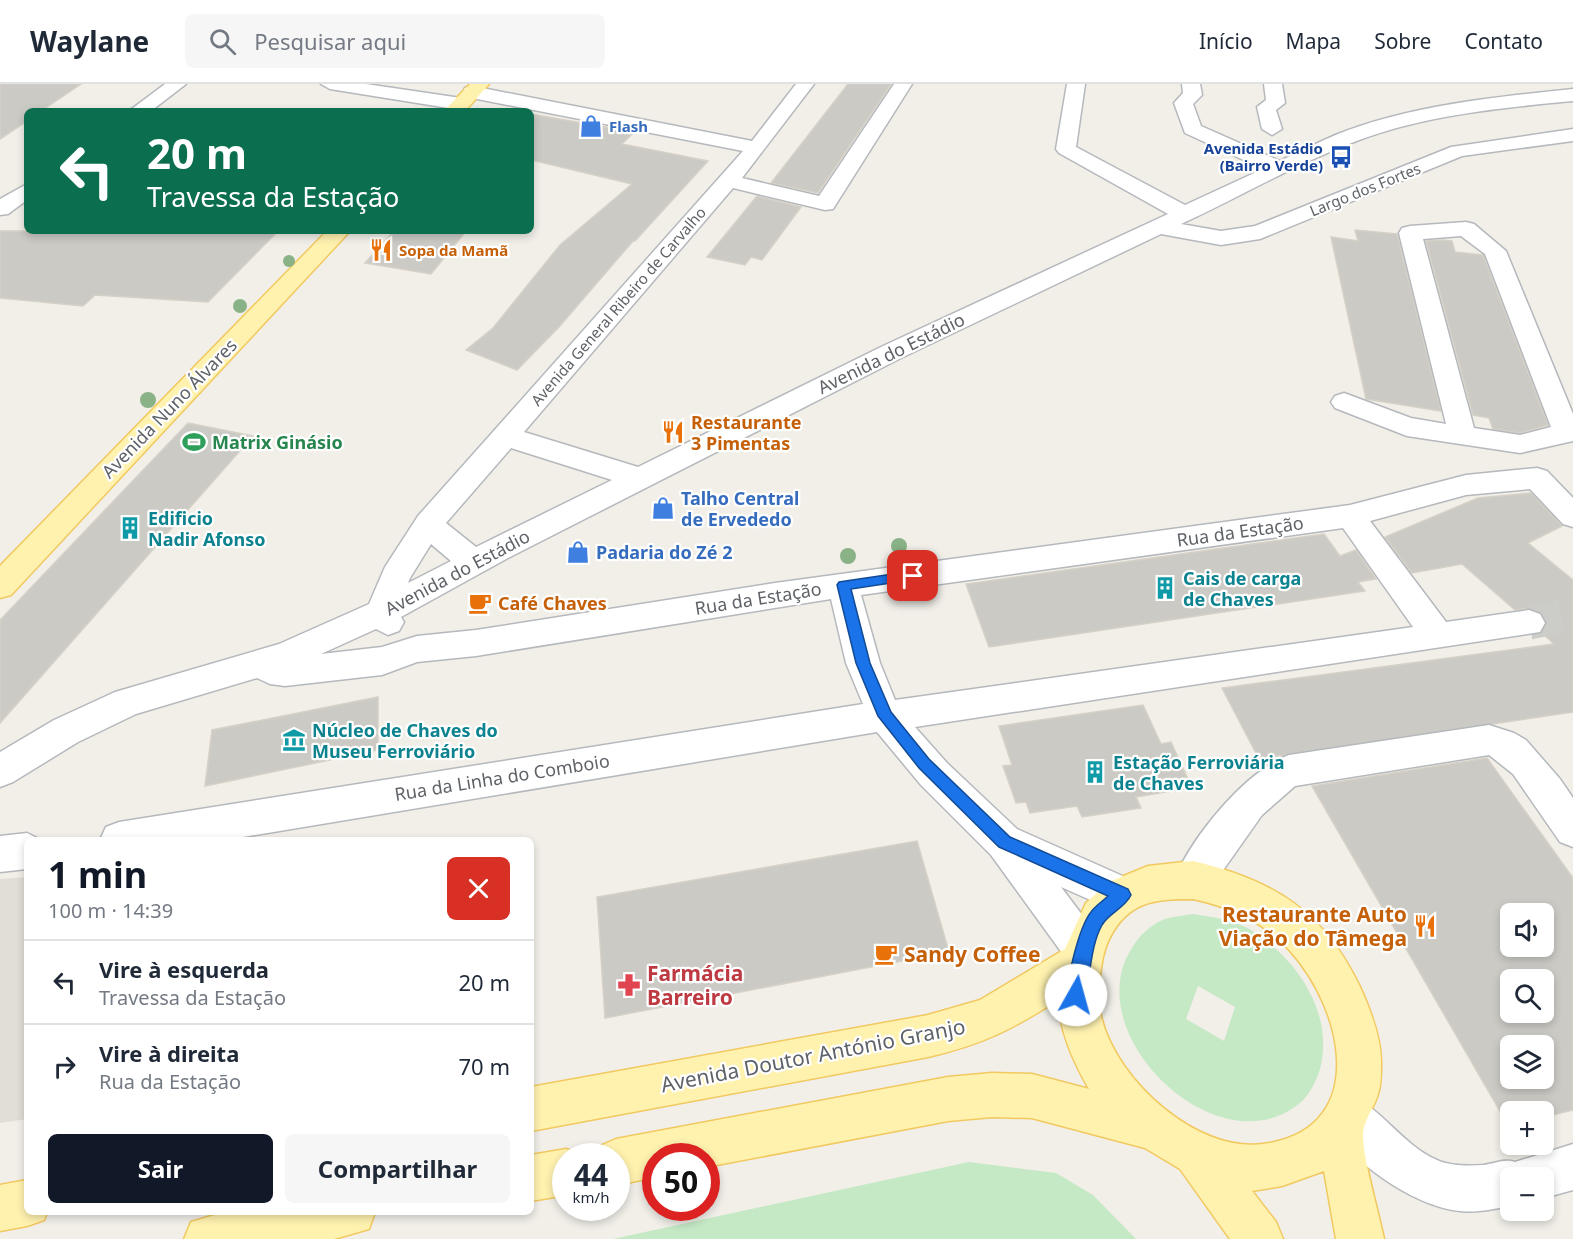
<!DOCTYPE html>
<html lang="pt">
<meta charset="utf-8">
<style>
body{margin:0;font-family:"Noto Sans",sans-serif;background:#f6f6f7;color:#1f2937;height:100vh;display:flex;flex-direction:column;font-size:22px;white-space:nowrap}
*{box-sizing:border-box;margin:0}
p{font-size:20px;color:#747a83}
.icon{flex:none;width:33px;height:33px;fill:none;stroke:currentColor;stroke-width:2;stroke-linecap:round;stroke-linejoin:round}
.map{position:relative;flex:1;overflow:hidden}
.details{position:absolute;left:24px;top:753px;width:510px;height:378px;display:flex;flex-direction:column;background:#fff;border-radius:9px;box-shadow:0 3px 9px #0003}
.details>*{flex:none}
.guide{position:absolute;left:24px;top:24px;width:510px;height:126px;border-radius:9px;box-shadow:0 3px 9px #0003;background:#0b6e4f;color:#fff;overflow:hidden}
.controls{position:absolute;left:1500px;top:819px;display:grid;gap:12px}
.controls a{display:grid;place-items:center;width:54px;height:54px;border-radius:9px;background:#fff;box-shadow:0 3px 9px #0003;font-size:30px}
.speed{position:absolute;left:552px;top:1059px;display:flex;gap:12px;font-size:30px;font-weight:700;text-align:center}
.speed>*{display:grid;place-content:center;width:78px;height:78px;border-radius:50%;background:#fff;box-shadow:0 3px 9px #0003;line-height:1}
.speed small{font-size:15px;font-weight:400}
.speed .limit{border:9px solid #d22;background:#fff;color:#111}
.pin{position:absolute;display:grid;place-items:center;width:51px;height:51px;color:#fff;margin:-26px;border-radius:12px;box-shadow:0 3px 9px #0006}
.me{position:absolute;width:66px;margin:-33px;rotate:7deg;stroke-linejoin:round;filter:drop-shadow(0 0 4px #0008)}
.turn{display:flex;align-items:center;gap:21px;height:126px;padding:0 24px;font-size:27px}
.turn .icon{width:78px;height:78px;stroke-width:2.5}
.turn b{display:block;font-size:42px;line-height:51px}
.round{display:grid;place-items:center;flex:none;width:63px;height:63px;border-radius:9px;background:#f6f6f7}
.head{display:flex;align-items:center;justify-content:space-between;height:102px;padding:0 24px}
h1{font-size:36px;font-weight:700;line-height:45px;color:#111827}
.button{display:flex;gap:12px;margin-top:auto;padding:12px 24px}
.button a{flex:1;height:69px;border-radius:9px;background:#111827;color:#fff;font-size:24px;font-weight:700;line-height:69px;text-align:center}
.button a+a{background:#f6f6f7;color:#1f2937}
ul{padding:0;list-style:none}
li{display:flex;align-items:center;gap:18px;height:84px;padding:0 24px;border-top:2px solid #e0e1e3}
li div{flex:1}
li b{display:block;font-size:22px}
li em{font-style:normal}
header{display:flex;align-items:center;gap:36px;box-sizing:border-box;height:84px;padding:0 30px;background:#fff;border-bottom:2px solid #e0e1e3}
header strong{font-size:28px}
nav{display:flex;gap:33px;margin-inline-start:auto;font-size:21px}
.search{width:420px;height:54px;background:#f6f6f7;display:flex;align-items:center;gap:15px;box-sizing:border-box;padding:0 21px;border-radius:9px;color:#747a83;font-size:22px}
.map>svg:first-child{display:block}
.education{fill:#e1ded6}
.green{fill:#c5e8c5;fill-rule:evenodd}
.building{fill:#cccac5;stroke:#d6d1c6;stroke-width:1.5;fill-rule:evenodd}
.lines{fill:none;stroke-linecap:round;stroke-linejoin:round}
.minor-tunnel{stroke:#ccccc8;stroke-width:33;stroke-dasharray:33 16;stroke-linecap:butt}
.minor-casing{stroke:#b5b8bc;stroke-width:3}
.major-casing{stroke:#f2c960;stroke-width:3}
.minor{fill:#fff;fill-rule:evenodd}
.major{fill:#fff2af;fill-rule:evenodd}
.tree{fill:#89b387}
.route{fill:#1a73e8;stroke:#114b97;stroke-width:1.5}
.labels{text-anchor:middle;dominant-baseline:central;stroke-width:4.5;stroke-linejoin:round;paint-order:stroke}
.far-shop-label{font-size:15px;font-weight:bold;fill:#366cbe;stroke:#fff;text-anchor:start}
.far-transit-label{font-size:15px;font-weight:bold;fill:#164399;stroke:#fff;text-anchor:end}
.far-street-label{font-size:15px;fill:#5f6368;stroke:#fff}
.far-food-label{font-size:15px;font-weight:bold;fill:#c56008;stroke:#fff;text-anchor:start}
.street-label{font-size:18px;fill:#5f6368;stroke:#fff}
.food-label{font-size:18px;font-weight:bold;fill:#c56008;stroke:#fff;text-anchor:start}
.leisure-label{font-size:18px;font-weight:bold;fill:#27864d;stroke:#fff;text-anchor:start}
.shop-label{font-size:18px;font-weight:bold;fill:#366cbe;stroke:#fff;text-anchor:start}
.culture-label{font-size:18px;font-weight:bold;fill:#0d838f;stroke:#fff;text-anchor:start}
.near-food-label{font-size:21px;font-weight:bold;fill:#c56008;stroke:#fff;text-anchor:end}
.near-health-label{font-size:21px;font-weight:bold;fill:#be3a42;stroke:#fff;text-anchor:start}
.near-street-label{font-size:21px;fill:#5f6368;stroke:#fff}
</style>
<header>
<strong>Waylane</strong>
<div class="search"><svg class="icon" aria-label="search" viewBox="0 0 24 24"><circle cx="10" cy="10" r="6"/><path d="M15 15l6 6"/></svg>Pesquisar aqui</div>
<nav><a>Início</a><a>Mapa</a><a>Sobre</a><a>Contato</a></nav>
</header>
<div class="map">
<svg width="1573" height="1155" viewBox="0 0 1573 1155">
<rect width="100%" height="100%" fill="#f1efe8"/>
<path class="education" d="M27 793V1035L0 1039V795Z"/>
<path class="green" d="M1192 830C1214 833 1238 836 1257 850 1300 879 1334 932 1320 985 1316 998 1308 1014 1296 1022 1214 1083 1077 948 1132 864 1139 852 1151 840 1165 835 1174 832 1183 832 1192 830ZM1198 902 1235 923 1224 957 1186 935Z
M969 1078 1056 1089 1093 1111 1136 1155H613Z"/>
<path class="building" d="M0 0H81L41 27H27V37L0 55Z
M848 0H891L818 109 771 99Z
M531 30 634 48 622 60 708 77 635 157H633L559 243 517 286 466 266 493 244 560 161 632 100 531 76Z
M757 112 801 123 762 176 751 173 745 181 707 173Z
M1355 146 1397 150 1441 327 1366 315 1331 153 1358 157Z
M0 147H278L208 218 95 211 83 222 0 214Z
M394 147H466L431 190 365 179Z
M1443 156 1452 157 1455 168 1483 171 1548 341 1520 349 1493 345 1489 334 1473 331 1426 157Z
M188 339 253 352 0 639V536Z
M1531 409 1562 442 1528 459 1573 496V628L1259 675 1222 604 1554 560 1542 549 1547 538 1541 528 1529 524 1515 526 1462 480 1412 489 1385 453 1478 414Z
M1324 450 1340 472 1356 466 1376 495 1358 498 1365 507 989 563 966 500Z
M378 613V666L205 702 212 646Z
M1143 621 1161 660 1171 658 1187 693 1179 695 1184 705 1136 713 1141 724 1082 733 1077 722 1030 729 1026 718 1016 719 1003 682 1012 681 999 642Z
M1487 674 1573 794V1026L1544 1033V1028H1510L1508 1041 1312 702ZM1510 830H1544V862H1510ZM1510 896H1544V928H1510ZM1510 962H1544V994H1510Z
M917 757 949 868 605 934 597 813Z"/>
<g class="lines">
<path class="minor-tunnel" d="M1529 539 1573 530"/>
<g class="minor-casing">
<path id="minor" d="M165 0H186L151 27H129Z
M321 0H366L461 14 470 20 461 26 330 5Z
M796 0H814L742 94 819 112 894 0H912L833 125 825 126 733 104 524 348 638 383 883 262 1168 130 1059 69 1056 65 1067 0H1085L1076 63 1185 121 1263 85 1185 49 1174 19 1183 9 1182 0H1200L1202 11 1193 20 1201 42 1280 77C1299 68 1319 58 1338 50 1411 21 1495 13 1573 5V17C1500 24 1423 31 1354 58 1296 80 1237 114 1181 140L1221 147 1255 142 1451 63 1573 45V57L1462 72 1260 155 1221 161 1161 150 901 274 508 474 401 533 404 538 399 547 388 551 376 545 321 570 382 563 417 552 476 546 775 499 1350 421 1466 391 1537 384 1547 387 1573 414V443L1563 440 1530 405 1466 411 1370 437 1446 538 1529 526 1540 530 1545 539 1540 548 915 643 947 679 1017 745 1136 798 1141 811 1136 824 1122 830 1061 803 1098 852 1104 866 1098 880 1084 886 1070 880 991 771 921 701 877 648 225 756H100L106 743 119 738 863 620 846 579 831 515 476 572 417 578 382 591 285 602 270 600 257 594 136 630 78 658 13 698 0 703V668L54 636 115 608 279 560 369 520 385 483 418 432 743 67 472 14 465 12 463 8 465 4 472 2 752 57ZM511 364 612 396 476 463 446 439ZM1343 444 1413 543 895 616 880 579 861 511ZM431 460 451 477 408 499 410 494Z
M1264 0H1282L1285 19 1276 26 1282 45 1272 51 1262 45 1257 23 1266 16Z
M27 100V116L8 130 0 131V115Z
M1466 138 1474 140 1506 167 1573 330V357L1520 369 1407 352 1335 324 1331 318 1335 312 1344 309 1411 334 1446 340 1399 149 1402 144 1410 142ZM1461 152 1485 170 1551 343 1520 351 1474 344 1423 155Z
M1489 641 1514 649 1526 656 1560 695 1573 714V763L1560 758 1513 690 1489 671 1295 702 1262 731 1207 809 1193 815 1179 809 1174 796C1192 753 1244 688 1289 671Z
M27 749 41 756H27V785L0 788V752Z
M1348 1010C1382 1024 1402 1061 1437 1076 1450 1082 1469 1082 1483 1081 1493 1080 1505 1074 1515 1078L1573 1060V1106L1544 1114V1094H1510V1122C1493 1125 1477 1129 1460 1127 1414 1123 1343 1074 1326 1032L1332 1016Z"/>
</g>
<g class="major-casing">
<path id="major" d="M470 0H489L465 27H444Z
M327 147H350L11 511 0 514V482Z
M1193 777C1273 796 1324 827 1360 903 1371 927 1382 956 1381 982 1381 991 1381 1001 1378 1010 1375 1022 1362 1039 1363 1052 1364 1081 1378 1125 1384 1155H1336L1324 1087 1282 1102 1252 1107 1276 1138 1283 1155H1230L1180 1085 1145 1064 1032 1034 992 1033 948 1037 706 1083V1072H656V1093L616 1101V1072H595L600 1062 616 1055 948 993 992 989 1032 990 1089 1005C1073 977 1060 948 1058 916 1011 946 983 960 928 973L531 1047V1003L928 931 980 916 1065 865 1086 819 1109 798 1148 782ZM1193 815C1225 822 1254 833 1278 855 1340 909 1378 1045 1263 1060 1197 1069 1118 997 1102 936 1096 915 1099 893 1103 873 1108 851 1122 829 1143 821 1159 815 1177 815 1193 815Z
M566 1065 583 1072H566V1111L531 1117V1071Z
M27 1096V1128H47L44 1136 27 1142 0 1147V1101Z
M225 1128H375L369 1145 334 1155H184L191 1138Z"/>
</g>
<use href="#minor" class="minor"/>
<use href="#major" class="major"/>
</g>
<g class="tree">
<circle cx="289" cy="177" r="6"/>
<circle cx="240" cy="222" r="7"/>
<circle cx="148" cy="316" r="8"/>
<circle cx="899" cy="462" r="8"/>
<circle cx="848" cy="472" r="8"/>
</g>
<path class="route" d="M913 487 919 492 917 495 851 505 870 579 891 628 929 675 1010 753 1128 805 1131 811C1125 824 1109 829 1102 841 1089 865 1092 893 1082 917L1076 920 1070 917C1063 901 1080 842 1091 828 1095 822 1103 817 1108 812L999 763 919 684 878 632 856 579 837 501 839 498Z"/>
<defs>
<g id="shop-bare" transform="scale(1.8)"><path d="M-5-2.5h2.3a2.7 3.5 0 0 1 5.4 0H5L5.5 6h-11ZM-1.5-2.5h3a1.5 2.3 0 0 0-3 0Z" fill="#3f7fe0" stroke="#fff" stroke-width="2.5" paint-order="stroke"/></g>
<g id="bus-bare" transform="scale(1.8)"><path d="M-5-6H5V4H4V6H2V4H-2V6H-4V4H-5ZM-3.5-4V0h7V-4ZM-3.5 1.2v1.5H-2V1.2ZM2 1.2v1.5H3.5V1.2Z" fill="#1a4fb4" stroke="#fff" stroke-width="2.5" paint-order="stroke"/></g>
<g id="restaurant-bare" transform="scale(1.8)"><path d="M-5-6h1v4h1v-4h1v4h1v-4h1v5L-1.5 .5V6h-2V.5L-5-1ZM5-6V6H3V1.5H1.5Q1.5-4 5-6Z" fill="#e8710a" stroke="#fff" stroke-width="2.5" paint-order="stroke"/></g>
<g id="stadium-bare" transform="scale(1.8)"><path d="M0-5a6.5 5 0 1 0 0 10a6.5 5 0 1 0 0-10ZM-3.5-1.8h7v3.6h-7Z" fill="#2e9e5b" stroke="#fff" stroke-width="2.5" paint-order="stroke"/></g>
<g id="building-bare" transform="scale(1.8)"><path d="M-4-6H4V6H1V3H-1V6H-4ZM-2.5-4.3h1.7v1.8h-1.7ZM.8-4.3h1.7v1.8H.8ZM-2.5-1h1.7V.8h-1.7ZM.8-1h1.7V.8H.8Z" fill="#0f9aa8" stroke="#fff" stroke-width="2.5" paint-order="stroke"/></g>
<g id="cafe-bare" transform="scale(1.8)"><path d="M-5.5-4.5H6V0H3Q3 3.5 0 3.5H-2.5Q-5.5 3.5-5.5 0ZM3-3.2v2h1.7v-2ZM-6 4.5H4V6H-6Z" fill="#e8710a" stroke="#fff" stroke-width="2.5" paint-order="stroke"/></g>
<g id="museum-bare" transform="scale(1.8)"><path d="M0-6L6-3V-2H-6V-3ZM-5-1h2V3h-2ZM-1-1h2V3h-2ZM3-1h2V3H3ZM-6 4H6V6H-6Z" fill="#0f9aa8" stroke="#fff" stroke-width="2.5" paint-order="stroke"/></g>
<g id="pharmacy-bare" transform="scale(1.8)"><path d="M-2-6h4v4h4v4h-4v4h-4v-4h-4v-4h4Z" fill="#e0444e" stroke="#fff" stroke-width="2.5" paint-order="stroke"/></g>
</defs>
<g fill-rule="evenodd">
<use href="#shop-bare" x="591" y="42"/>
<use href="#bus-bare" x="1341" y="73"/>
<use href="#restaurant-bare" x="381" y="166"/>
<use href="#restaurant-bare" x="673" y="348"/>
<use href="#stadium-bare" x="194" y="358"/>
<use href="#shop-bare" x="663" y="424"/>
<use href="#building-bare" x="130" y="444"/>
<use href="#shop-bare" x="578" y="468"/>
<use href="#building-bare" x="1165" y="504"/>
<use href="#cafe-bare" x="480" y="519"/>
<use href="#museum-bare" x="294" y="656"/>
<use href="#building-bare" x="1095" y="688"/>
<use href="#restaurant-bare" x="1425" y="842"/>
<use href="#cafe-bare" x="886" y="870"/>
<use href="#pharmacy-bare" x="629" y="901"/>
</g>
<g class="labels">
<g class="far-shop-label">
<text x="609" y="42">Flash</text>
</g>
<g class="far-transit-label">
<text x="1323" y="64">Avenida Estádio<tspan x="1323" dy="17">(Bairro Verde)</tspan></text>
</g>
<g class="far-street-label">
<text transform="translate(1365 105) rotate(-22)">Largo dos Fortes</text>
<text transform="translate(618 222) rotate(-49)">Avenida General Ribeiro de Carvalho</text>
</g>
<g class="far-food-label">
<text x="399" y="166">Sopa da Mamã</text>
</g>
<g class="street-label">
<text transform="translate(891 269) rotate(-26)">Avenida do Estádio</text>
<text transform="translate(169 324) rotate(-46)">Avenida Nuno Álvares</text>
<text transform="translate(1240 447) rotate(-8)">Rua da Estação</text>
<text transform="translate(457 488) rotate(-28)">Avenida do Estádio</text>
<text transform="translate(758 514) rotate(-9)">Rua da Estação</text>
<text transform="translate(502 693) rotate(-9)">Rua da Linha do Comboio</text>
</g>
<g class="food-label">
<text x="691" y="338">Restaurante<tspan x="691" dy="21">3 Pimentas</tspan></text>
<text x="498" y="519">Café Chaves</text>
</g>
<g class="leisure-label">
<text x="212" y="358">Matrix Ginásio</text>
</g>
<g class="shop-label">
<text x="681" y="414">Talho Central<tspan x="681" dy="21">de Ervededo</tspan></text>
<text x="596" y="468">Padaria do Zé 2</text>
</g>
<g class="culture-label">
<text x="148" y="434">Edificio<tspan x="148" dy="21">Nadir Afonso</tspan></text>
<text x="1183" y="494">Cais de carga<tspan x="1183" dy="21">de Chaves</tspan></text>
<text x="312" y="646">Núcleo de Chaves do<tspan x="312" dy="21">Museu Ferroviário</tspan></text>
<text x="1113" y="678">Estação Ferroviária<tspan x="1113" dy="21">de Chaves</tspan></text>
</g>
<g class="near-food-label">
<text x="1407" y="830">Restaurante Auto<tspan x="1407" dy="24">Viação do Tâmega</tspan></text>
<text x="904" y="870" text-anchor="start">Sandy Coffee</text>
</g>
<g class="near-health-label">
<text x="647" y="889">Farmácia<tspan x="647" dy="24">Barreiro</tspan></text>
</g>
<g class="near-street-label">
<text transform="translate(813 971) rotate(-11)">Avenida Doutor António Granjo</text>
</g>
</g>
</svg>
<div class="controls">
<a><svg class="icon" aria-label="sound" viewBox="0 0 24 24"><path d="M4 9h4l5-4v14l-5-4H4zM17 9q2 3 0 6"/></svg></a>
<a><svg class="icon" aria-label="search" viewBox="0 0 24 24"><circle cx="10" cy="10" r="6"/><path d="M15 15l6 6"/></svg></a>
<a><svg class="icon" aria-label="layers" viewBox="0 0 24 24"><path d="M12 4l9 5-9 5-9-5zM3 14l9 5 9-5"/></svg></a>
<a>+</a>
<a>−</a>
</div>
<div class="speed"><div>44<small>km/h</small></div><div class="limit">50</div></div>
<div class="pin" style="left:913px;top:492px;background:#d93025"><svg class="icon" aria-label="arrive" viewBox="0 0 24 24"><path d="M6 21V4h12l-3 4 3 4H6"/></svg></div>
<svg class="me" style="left:1076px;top:911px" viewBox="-20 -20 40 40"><circle r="19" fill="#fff"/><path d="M0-13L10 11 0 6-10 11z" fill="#1a73e8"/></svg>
<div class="guide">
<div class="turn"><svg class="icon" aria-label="left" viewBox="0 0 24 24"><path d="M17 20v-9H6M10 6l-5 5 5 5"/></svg><div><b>20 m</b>Travessa da Estação</div></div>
</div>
<section class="details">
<div class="head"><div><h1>1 min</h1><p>100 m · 14:39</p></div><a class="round" style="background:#d93025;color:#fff"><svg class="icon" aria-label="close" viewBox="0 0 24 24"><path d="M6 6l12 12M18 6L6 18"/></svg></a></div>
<ul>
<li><svg class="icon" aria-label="left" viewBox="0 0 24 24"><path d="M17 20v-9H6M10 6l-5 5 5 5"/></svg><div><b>Vire à esquerda</b><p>Travessa da Estação</p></div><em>20 m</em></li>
<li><svg class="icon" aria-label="right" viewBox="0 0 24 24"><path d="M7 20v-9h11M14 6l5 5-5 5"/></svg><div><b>Vire à direita</b><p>Rua da Estação</p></div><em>70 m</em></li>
</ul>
<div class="button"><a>Sair</a><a>Compartilhar</a></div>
</section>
</div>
